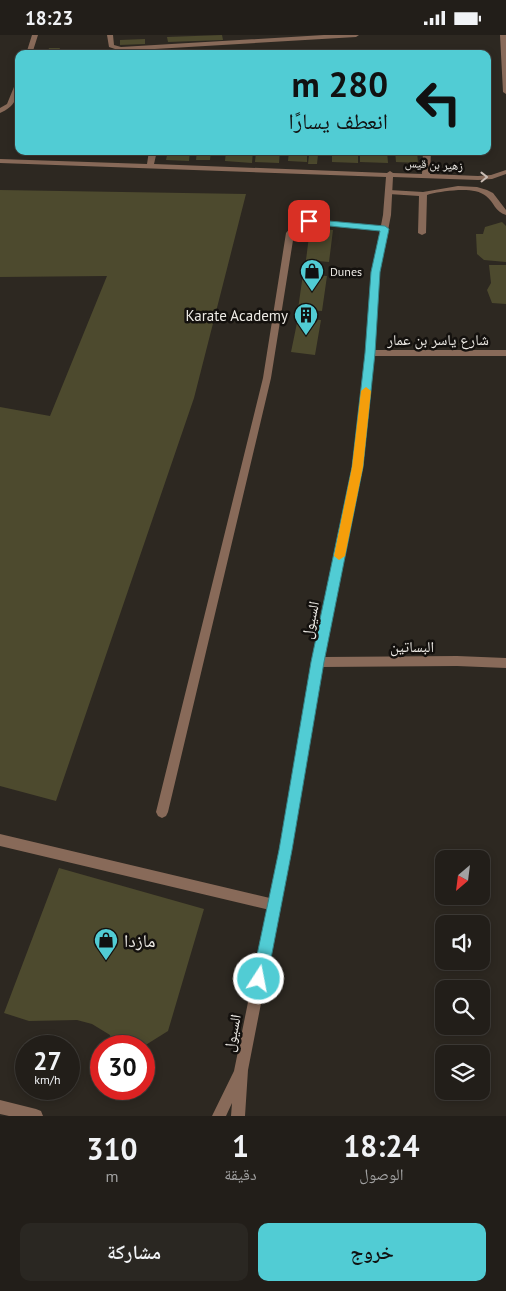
<!DOCTYPE html>
<html lang="ar">
<meta charset="utf-8">
<style>
body{margin:0;font-family:"PT Sans","Noto Naskh Arabic",sans-serif;background:#2a2722;color:#f1f3f6;direction:rtl;height:100vh;display:flex;flex-direction:column;font-size:19px;white-space:nowrap}
*{box-sizing:border-box;margin:0}
p{font-size:16px;color:#a2a2a2}
.icon{flex:none;width:28px;height:28px;fill:none;stroke:currentColor;stroke-width:2;stroke-linecap:round;stroke-linejoin:round}
.map{position:relative;height:1081px;overflow:hidden;direction:ltr}
.details{display:flex;flex-direction:column;background:#221e19;flex:1}
.details>*{flex:none}
.banner{position:absolute;left:15px;top:15px;width:476px;height:105px;border-radius:10px;box-shadow:0 2px 8px #0003,0 0 0 1px #3f3c38;direction:rtl;background:#51ccd4;color:#111;overflow:hidden}
.needle{width:32px;rotate:208deg}
.fabs{position:absolute;left:435px;top:815px;display:grid;gap:10px}
.fabs a{display:grid;place-items:center;width:55px;height:55px;border-radius:10px;background:#221e19;box-shadow:0 2px 8px #0003,0 0 0 1px #3f3c38;font-size:25px}
.speed{position:absolute;left:15px;top:1000px;display:flex;gap:10px;font-size:25px;font-weight:700;text-align:center}
.speed>*{display:grid;place-content:center;width:65px;height:65px;border-radius:50%;background:#221e19;box-shadow:0 2px 8px #0003,0 0 0 1px #3f3c38;line-height:1}
.speed small{font-size:12px;font-weight:400}
.speed .limit{border:8px solid #d22;background:#fff;color:#111}
.pin{position:absolute;display:grid;place-items:center;width:42px;height:42px;color:#fff;margin:-21px;border-radius:10px;box-shadow:0 2px 8px #0006}
.me{position:absolute;width:55px;margin:-28px;rotate:11deg;stroke-linejoin:round;filter:drop-shadow(0 0 4px #0008)}
.turn{display:flex;align-items:center;gap:18px;height:105px;padding:0 20px;font-size:22px}
.turn .icon{width:65px;height:65px;stroke-width:2.5}
.turn b{display:block;font-size:35px;line-height:42px}
.eta{display:flex;justify-content:space-evenly;align-items:center;height:85px;text-align:center}
.eta b{font-size:30px;font-weight:600;line-height:35px}
.cta{display:flex;gap:10px;margin-top:auto;padding:10px 20px}
.cta a{flex:1;height:58px;border-radius:10px;background:#51ccd4;color:#111;font-size:20px;font-weight:600;line-height:58px;text-align:center}
.cta a+a{background:#2a2722;color:#f1f3f6}
.status{display:flex;justify-content:space-between;align-items:center;height:35px;padding:0 25px;background:#221e19;direction:ltr}
.status svg{height:14px;fill:currentColor}
.map>svg:first-child{display:block}
.building{fill:#4d4a2e}
.lines{fill:none;stroke-linecap:round;stroke-linejoin:round}
.service{fill:#886a59;fill-rule:evenodd}
.minor{fill:#886a59;fill-rule:evenodd}
.tertiary{fill:#886a59;fill-rule:evenodd}
.oneway{stroke:#cabdb4}
.route{fill:#51ccd4;stroke:#35858a}
.slow{fill:#f59e0b}
.labels{text-anchor:middle;dominant-baseline:central;stroke-width:5;stroke-linejoin:round;paint-order:stroke}
.far-street-label{font-size:12px;fill:#edeae5;stroke:#14110e}
.far-poi-label{font-size:12px;fill:#edeae5;stroke:#14110e;text-anchor:start}
.poi-label{font-size:15px;fill:#edeae5;stroke:#14110e;text-anchor:end}
.street-label{font-size:15px;fill:#edeae5;stroke:#14110e}
.near-poi-label{font-size:18px;fill:#edeae5;stroke:#14110e;text-anchor:start}
</style>
<div class="status"><b>18:23</b><svg viewBox="0 0 49 12"><path d="M0 12V9h3v3zM5 12V6h3v6zM10 12V3h3v9zM15 12V0h3v12zM26 1h20v11H26zM47 4h2v5h-2z"/></svg></div>
<div class="map">
<svg width="506" height="1081" viewBox="0 0 506 1081">
<rect width="100%" height="100%" fill="#2d2821"/>
<path class="building" d="M222 0 223 5 168 7 167 2Z
M145 4V9L120 10V5Z
M49 13H60L58 19H47Z
M488 47H489L492 73 488 72Z
M168 116H190L189 126 166 125Z
M197 116H211L210 125H196Z
M226 116H253L252 128 225 126Z
M256 116H280L279 128 255 127Z
M289 116H307V127L288 126Z
M332 116H358V128L332 127Z
M360 116H387L388 128 360 127Z
M395 116H417L418 128 396 127Z
M309 120H318L317 129H308Z
M0 155 246 159 194 363 56 766 0 751V372L50 381 107 241 0 242Z
M502 187 506 191V227L484 225 477 219 476 199H483L485 192Z
M310 193 333 195 329 227 306 225Z
M489 230H506V269L492 268 487 255 491 248Z
M303 239 327 241 322 276 298 274Z
M298 283 321 285 315 320 291 317Z
M59 833 204 874 168 996 144 1011H113L110 1000 92 989 77 985 29 986 4 978Z"/>
<g class="lines">
<path class="service" d="M107 0H113L114 10 121 12 324 0H359L356 2 121 16 109 12Z
M458 151 477 152 487 155 493 158 506 175V180C495 177 494 167 486 161 474 151 445 156 430 159L427 160 426 198 422 200 418 198 419 161 389 159 385 157 389 155 423 157Z
M309 184 385 192 389 194 385 196 309 188 301 191 294 199 271 343 168 777 166 781 162 783 158 781 156 777 263 343 286 198 295 187Z
M0 799 274 864 278 866 280 870 278 874 274 876 0 811Z"/>
<path class="minor" d="M32 0H38L32 19H26Z
M500 0H506V59L503 57Z
M19 45C19 61 15 72 0 78V73L7 69 16 47Z
M149 116H157L154 129 387 138 390 136 393 138 422 139 423 116H431L430 139 478 141 491 140 506 135V139L492 144 478 145 393 142 391 180 380 237 374 315H506V321H374L363 432 324 622 457 621 506 623V633L457 631 322 632 291 815 248 1035 245 1081H231L232 1068 226 1081H212L234 1036 279 815 313 627 353 432 366 318 372 237 383 180 386 142 0 128V124L147 129Z"/>
<path class="tertiary" d="M0 1065 36 1074 41 1076 43 1081H9L0 1079Z"/>
</g>
<defs><path id="oneway-chevron" d="M-2-3.5L2.5 0L-2 3.5" fill="none" stroke-width="1.6" stroke-linecap="round" stroke-linejoin="round" transform="scale(1.25)"/></defs>
<use class="oneway" href="#oneway-chevron" transform="translate(484 142) rotate(-1)"/>
<path class="route" d="M306 184 385 191 389 194 380 237 375 318 363 432 324 627 292 815 267 944 264 949 259 951 254 949 252 944 279 815 311 627 352 432 365 318 371 237 380 196 309 189 306 188Z"/>
<path class="slow" d="M366 352 371 356 363 432 345 521 339 525 334 521 352 432 361 356Z"/>
<defs>
<g id="shop-pin" transform="scale(1.25)"><path d="M0 17L-7.5 6A9.5 9.5 0 1 1 7.5 6Z" fill="#51ccd4" stroke="#14110e"/><path d="M-5-2.5h2.3a2.7 3.5 0 0 1 5.4 0H5L5.5 6h-11ZM-1.5-2.5h3a1.5 2.3 0 0 0-3 0Z" fill="#111"/></g>
<g id="building-pin" transform="scale(1.25)"><path d="M0 17L-7.5 6A9.5 9.5 0 1 1 7.5 6Z" fill="#51ccd4" stroke="#14110e"/><path d="M-4-6H4V6H1V3H-1V6H-4ZM-2.5-4.3h1.7v1.8h-1.7ZM.8-4.3h1.7v1.8H.8ZM-2.5-1h1.7V.8h-1.7ZM.8-1h1.7V.8H.8Z" fill="#111"/></g>
</defs>
<g fill-rule="evenodd">
<use href="#shop-pin" x="312" y="236"/>
<use href="#building-pin" x="306" y="280"/>
<use href="#shop-pin" x="106" y="905"/>
</g>
<g class="labels">
<g class="far-street-label">
<text transform="translate(434 129) rotate(3)">زهير بن قيس</text>
</g>
<g class="far-poi-label">
<text x="330" y="236">Dunes</text>
</g>
<g class="poi-label">
<text x="288" y="280">Karate Academy</text>
</g>
<g class="street-label">
<text x="438" y="304">شارع ياسر بن عمار</text>
<text transform="translate(310 585) rotate(-78)">السيول</text>
<text x="412" y="611">البساتين</text>
<text transform="translate(232 998) rotate(-79)">السيول</text>
</g>
<g class="near-poi-label">
<text x="124" y="905">مازدا</text>
</g>
</g>
</svg>
<div class="fabs">
<a><svg class="needle" viewBox="-14 -14 28 28"><path d="M0-13l5 13h-10z" fill="#e53935"/><path d="M0 13l5-13h-10z" fill="#a2a2a2"/></svg></a>
<a><svg class="icon" aria-label="sound" viewBox="0 0 24 24"><path d="M4 9h4l5-4v14l-5-4H4zM17 9q2 3 0 6"/></svg></a>
<a><svg class="icon" aria-label="search" viewBox="0 0 24 24"><circle cx="10" cy="10" r="6"/><path d="M15 15l6 6"/></svg></a>
<a><svg class="icon" aria-label="layers" viewBox="0 0 24 24"><path d="M12 4l9 5-9 5-9-5zM3 14l9 5 9-5"/></svg></a>
</div>
<div class="speed"><div>27<small>km/h</small></div><div class="limit">30</div></div>
<div class="pin" style="left:309px;top:186px;background:#d93025"><svg class="icon" aria-label="arrive" viewBox="0 0 24 24"><path d="M6 21V4h12l-3 4 3 4H6"/></svg></div>
<svg class="me" style="left:259px;top:944px" viewBox="-20 -20 40 40"><circle r="17" fill="#51ccd4" stroke="#fff" stroke-width="3"/><path d="M0-11L8 9 0 5-8 9z" fill="#fff"/></svg>
<div class="banner">
<div class="turn"><svg class="icon" aria-label="left" viewBox="0 0 24 24"><path d="M17 20v-9H6M10 6l-5 5 5 5"/></svg><div><b>280 m</b>انعطف يسارًا</div></div>
</div>
</div>
<section class="details">
<div class="eta">
<div><b>18:24</b><p>الوصول</p></div>
<div><b>1</b><p>دقيقة</p></div>
<div><b>310</b><p>m</p></div>
</div>
<div class="cta"><a>خروج</a><a>مشاركة</a></div>
</section>
